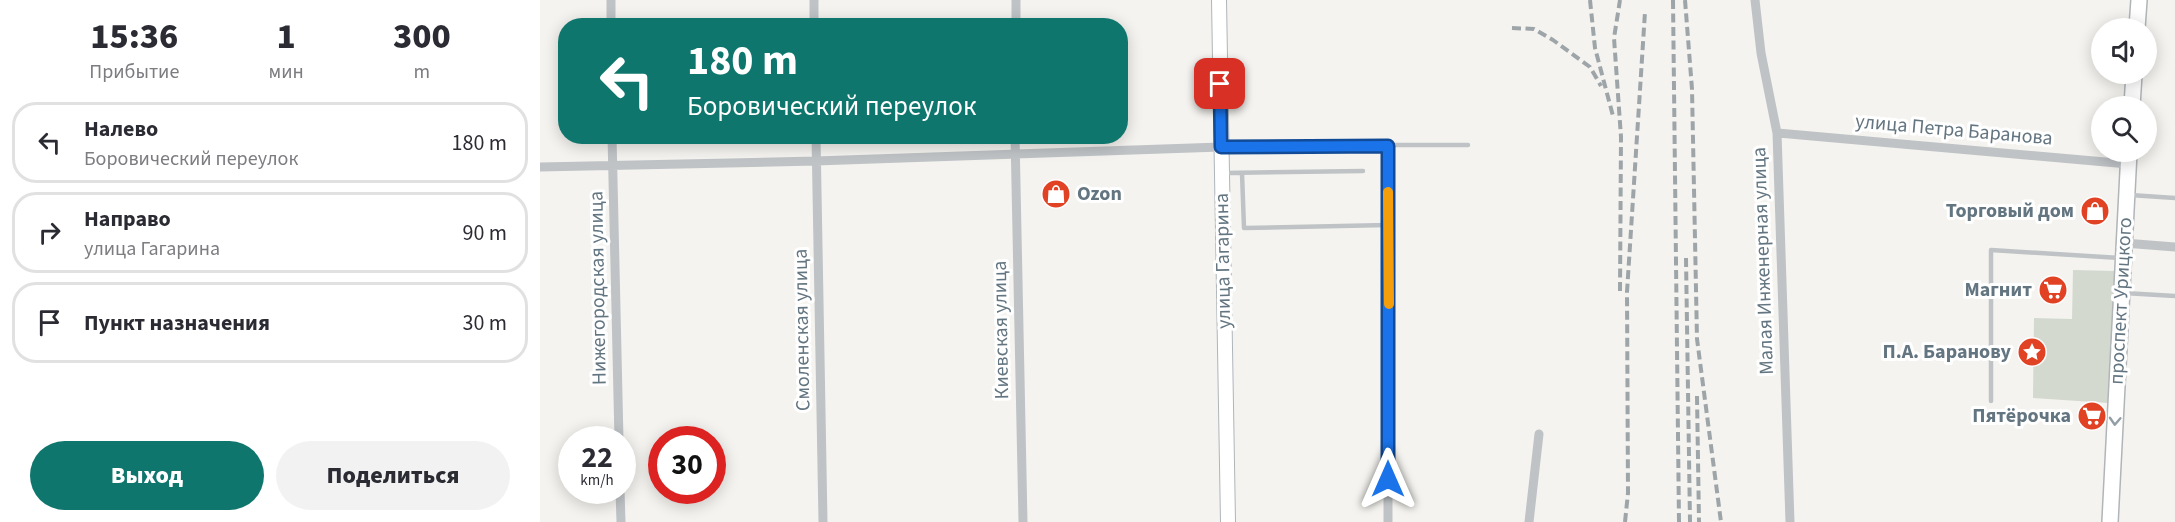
<!DOCTYPE html>
<html lang="ru">
<meta charset="utf-8">
<style>
body{margin:0;font-family:"Source Sans 3",sans-serif;background:#f2f2f3;color:#2b2b33;height:100vh;display:flex;flex-direction:column;font-size:22px;white-space:nowrap}
*{box-sizing:border-box;margin:0}
p{font-size:20px;color:#7c7c81}
.icon{flex:none;width:33px;height:33px;fill:none;stroke:currentColor;stroke-width:2;stroke-linecap:round;stroke-linejoin:round}
.map{position:relative;flex:1;overflow:hidden}
.drawer{display:flex;flex-direction:column;background:#fff;width:540px}
.drawer>*{flex:none}
.banner{position:absolute;left:18px;top:18px;width:570px;height:126px;border-radius:24px;box-shadow:0 3px 15px #0003;background:#0f766e;color:#fff;overflow:hidden}
.fabs{position:absolute;left:1551px;top:18px;display:grid;gap:12px}
.fabs a{display:grid;place-items:center;width:66px;height:66px;border-radius:50%;background:#fff;box-shadow:0 3px 15px #0003;font-size:30px}
.speed{position:absolute;left:18px;top:426px;display:flex;gap:12px;font-size:30px;font-weight:700;text-align:center}
.speed>*{display:grid;place-content:center;width:78px;height:78px;border-radius:50%;background:#fff;box-shadow:0 3px 15px #0003;line-height:1}
.speed small{font-size:15px;font-weight:400}
.speed .limit{border:9px solid #d22;background:#fff;color:#111}
.pin{position:absolute;display:grid;place-items:center;width:51px;height:51px;color:#fff;margin:-26px;border-radius:12px;box-shadow:0 3px 9px #0006}
.me{position:absolute;width:66px;margin:-33px;rotate:0deg;stroke-linejoin:round;filter:drop-shadow(0 0 4px #0008)}
.turn{display:flex;align-items:center;gap:21px;height:126px;padding:0 30px;font-size:27px}
.turn .icon{width:78px;height:78px;stroke-width:2.5}
.turn b{display:block;font-size:42px;line-height:51px}
.eta{display:flex;justify-content:space-evenly;align-items:center;height:102px;text-align:center}
.eta b{font-size:36px;font-weight:800;line-height:42px}
.cta{display:flex;gap:12px;margin-top:auto;padding:12px 30px}
.cta a{flex:1;height:69px;border-radius:36px;background:#0f766e;color:#fff;font-size:24px;font-weight:800;line-height:69px;text-align:center}
.cta a+a{background:#f2f2f3;color:#2b2b33}
ul{padding:0;list-style:none}
li{display:flex;align-items:center;gap:18px;height:81px;margin:0 12px 9px;padding:0 18px;border:3px solid #e1e1e2;border-radius:24px}
li div{flex:1}
li b{display:block;font-size:22px}
li em{font-style:normal}
main{display:flex;flex:1;min-height:0}
.map>svg:first-child{display:block}
.green{fill:#d3d9cf}
.lines{fill:none;stroke-linecap:round;stroke-linejoin:round}
.secondary-casing{stroke:#afb5b9;stroke-width:16}
.primary-casing{stroke:#b0b5b8;stroke-width:18}
.lane{stroke:#bfc3c6;stroke-width:4.5}
.street{stroke:#bfc3c6;stroke-width:9}
.secondary{stroke:#fff;stroke-width:14}
.primary{stroke:#fff;stroke-width:15}
.rail{stroke:#9ea5a9;stroke-width:4;stroke-dasharray:9 4.5;stroke-linecap:butt}
.oneway{stroke:#929ea6}
.route-casing{stroke:#114b97;stroke-width:15}
.route{stroke:#1a73e8;stroke-width:10}
.slow{stroke:#f59e0b;stroke-width:10}
.labels{text-anchor:middle;dominant-baseline:central;stroke-width:6;stroke-linejoin:round;paint-order:stroke}
.street-label{font-size:20px;fill:#637580;stroke:#fff}
.poi-label{font-size:20px;font-weight:bold;fill:#637580;stroke:#fff;text-anchor:end}
</style>
<main>
<section class="drawer">
<div class="eta">
<div><b>15:36</b><p>Прибытие</p></div>
<div><b>1</b><p>мин</p></div>
<div><b>300</b><p>m</p></div>
</div>
<ul>
<li><svg class="icon" aria-label="left" viewBox="0 0 24 24"><path d="M17 20v-9H6M10 6l-5 5 5 5"/></svg><div><b>Налево</b><p>Боровический переулок</p></div><em>180 m</em></li>
<li><svg class="icon" aria-label="right" viewBox="0 0 24 24"><path d="M7 20v-9h11M14 6l5 5-5 5"/></svg><div><b>Направо</b><p>улица Гагарина</p></div><em>90 m</em></li>
<li><svg class="icon" aria-label="arrive" viewBox="0 0 24 24"><path d="M6 21V4h12l-3 4 3 4H6"/></svg><div><b>Пункт назначения</b></div><em>30 m</em></li>
</ul>
<div class="cta"><a>Выход</a><a>Поделиться</a></div>
</section>
<div class="map">
<svg width="1635" height="522" viewBox="0 0 1635 522">
<rect width="100%" height="100%" fill="#f4f3ef"/>
<path class="green" d="M1533 270 1576 271 1568 403 1493 398 1494 318 1532 319Z"/>
<g class="lines">
<g class="secondary-casing">
<path id="secondary" d="M679 0 688 522"/>
</g>
<g class="primary-casing">
<path id="primary" d="M1597 28 1599 0
M1592 106 1594 74
M1570 522 1589 152"/>
</g>
<path class="lane" d="M848 145H928
M684 173 823 171
M702 173 704 228 848 225
M1590 195 1635 198
M1584 293 1635 296
M1451 401V250L1580 258"/>
<path class="street" d="M71 0V26
M274 0V26
M1215 0 1221 53 1237 133 1250 522
M476 26V0
M1237 133 1588 164
M72 136 79 440
M276 136 283 522
M475 136 483 522
M0 167 276 161 681 147 848 145V522
M1584 243 1635 247
M80 490 81 522
M989 522 999 434"/>
<use href="#secondary" class="secondary"/>
<use href="#primary" class="primary"/>
<path class="rail" d="M1050 0 1055 48 1073 116
M1133 0 1139 522
M1145 0 1152 89 1157 339 1181 522
M972 28 994 29 1013 40 1050 67 1061 86
M1146 258 1150 522
M1080 291 1081 137 1074 38 1080 0
M1157 396 1159 522
M1085 522 1088 493 1087 292 1105 12"/>
</g>
<defs><path id="oneway-chevron" d="M-2-3.5L2.5 0L-2 3.5" fill="none" stroke-width="1.6" stroke-linecap="round" stroke-linejoin="round" transform="scale(1.5)"/></defs>
<use class="oneway" href="#oneway-chevron" transform="translate(1575 421) rotate(93)"/>
<g class="lines">
<g class="route-casing">
<path id="route" d="M680 84 681 147 848 146V479"/>
</g>
<use href="#route" class="route"/>
<path class="slow" d="M848 192 849 304"/>
</g>
<defs>
<g id="shop-disc" transform="scale(1.5)"><circle r="9.5" fill="#e04223" stroke="#fff"/><path d="M-5-2.5h2.3a2.7 3.5 0 0 1 5.4 0H5L5.5 6h-11ZM-1.5-2.5h3a1.5 2.3 0 0 0-3 0Z" fill="#fff"/></g>
<g id="supermarket-disc" transform="scale(1.5)"><circle r="9.5" fill="#e04223" stroke="#fff"/><path d="M-6-5.5h2.5l.6 2H6L4.5 2H-2.5L-4.4-4H-6ZM-1.5 3.2a1.3 1.3 0 1 0 .1 0ZM3 3.2a1.3 1.3 0 1 0 .1 0Z" fill="#fff"/></g>
<g id="sight-disc" transform="scale(1.5)"><circle r="9.5" fill="#e04223" stroke="#fff"/><path d="M0-6L1.8-2.2L6-1.7L2.9 1.2L3.7 5.4L0 3.3L-3.7 5.4L-2.9 1.2L-6-1.7L-1.8-2.2Z" fill="#fff"/></g>
</defs>
<g fill-rule="evenodd">
<use href="#shop-disc" x="516" y="194"/>
<use href="#shop-disc" x="1555" y="211"/>
<use href="#supermarket-disc" x="1513" y="290"/>
<use href="#sight-disc" x="1492" y="352"/>
<use href="#supermarket-disc" x="1552" y="416"/>
</g>
<g class="labels">
<g class="street-label">
<text transform="translate(1414 130) rotate(5)">улица Петра Баранова</text>
<text transform="translate(683 261) rotate(-91)">улица Гагарина</text>
<text transform="translate(1223 261) rotate(-92)">Малая Инженерная улица</text>
<text transform="translate(58 288) rotate(-91)">Нижегородская улица</text>
<text transform="translate(1581 301) rotate(-87)">проспект Урицкого</text>
<text transform="translate(262 330) rotate(-91)">Смоленская улица</text>
<text transform="translate(461 330) rotate(-91)">Киевская улица</text>
</g>
<g class="poi-label">
<text x="537" y="194" text-anchor="start">Ozon</text>
<text x="1534" y="211">Торговый дом</text>
<text x="1492" y="290">Магнит</text>
<text x="1471" y="352">П.А. Баранову</text>
<text x="1531" y="416">Пятёрочка</text>
</g>
</g>
</svg>
<div class="fabs">
<a><svg class="icon" aria-label="sound" viewBox="0 0 24 24"><path d="M4 9h4l5-4v14l-5-4H4zM17 9q2 3 0 6"/></svg></a>
<a><svg class="icon" aria-label="search" viewBox="0 0 24 24"><circle cx="10" cy="10" r="6"/><path d="M15 15l6 6"/></svg></a>
</div>
<div class="speed"><div>22<small>km/h</small></div><div class="limit">30</div></div>
<div class="pin" style="left:680px;top:84px;background:#d93025"><svg class="icon" aria-label="arrive" viewBox="0 0 24 24"><path d="M6 21V4h12l-3 4 3 4H6"/></svg></div>
<svg class="me" style="left:848px;top:479px" viewBox="-20 -20 40 40"><path d="M0-17L14 15 0 8-14 15z" fill="#1a73e8" stroke="#fff" stroke-width="4"/></svg>
<div class="banner">
<div class="turn"><svg class="icon" aria-label="left" viewBox="0 0 24 24"><path d="M17 20v-9H6M10 6l-5 5 5 5"/></svg><div><b>180 m</b>Боровический переулок</div></div>
</div>
</div>
</main>
